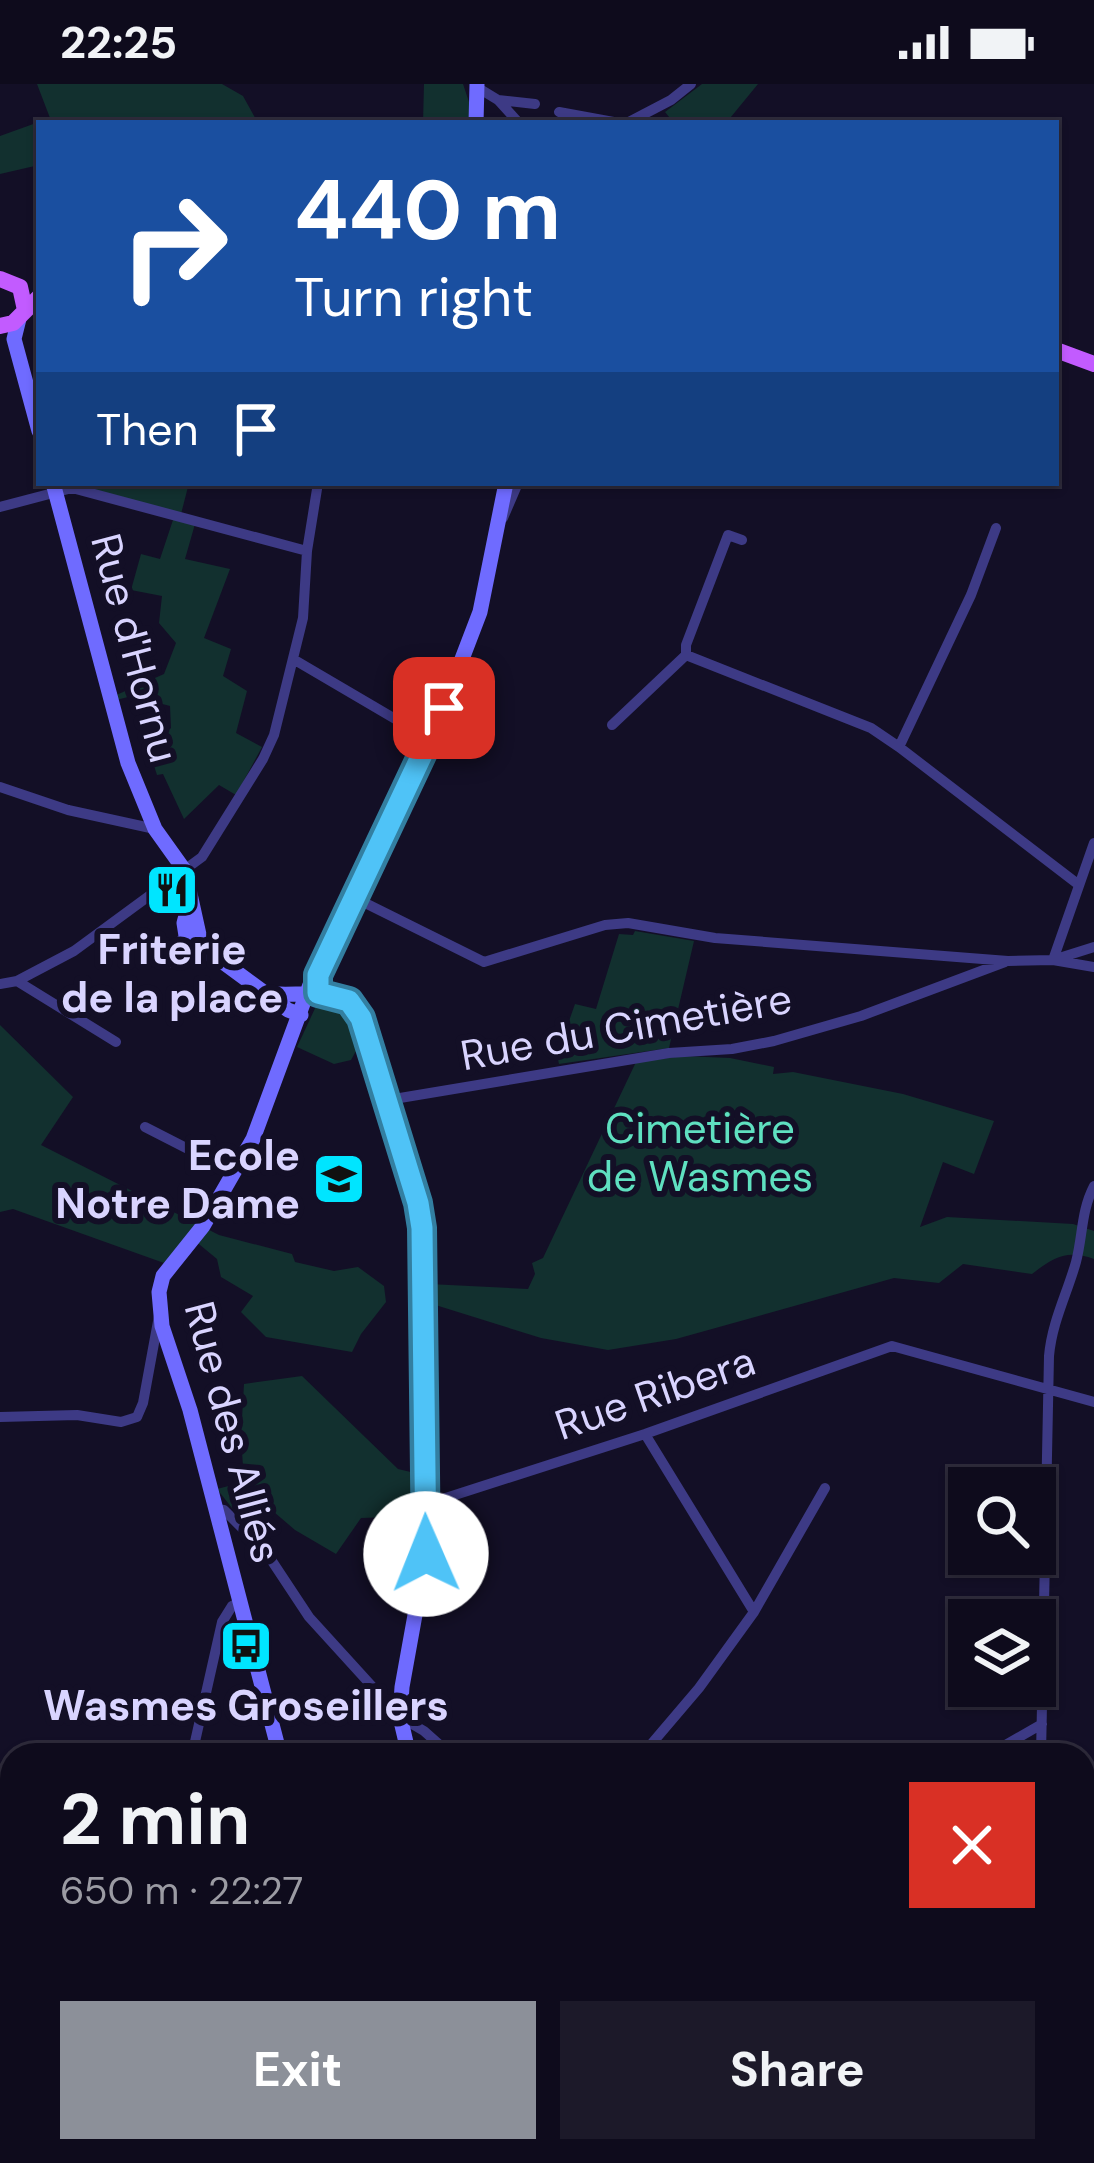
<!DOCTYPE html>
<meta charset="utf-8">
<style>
body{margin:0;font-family:"DM Sans",sans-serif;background:#1c1929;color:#f1f3f6;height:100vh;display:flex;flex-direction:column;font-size:45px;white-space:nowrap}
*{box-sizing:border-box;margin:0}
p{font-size:39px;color:#9b9ba3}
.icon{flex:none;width:66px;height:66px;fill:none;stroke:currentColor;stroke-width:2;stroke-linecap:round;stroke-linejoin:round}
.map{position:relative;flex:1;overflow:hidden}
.side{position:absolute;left:0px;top:1659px;width:1095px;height:420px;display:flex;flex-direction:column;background:#0e0b1c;border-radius:36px 36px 0 0;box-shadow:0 3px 9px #0004,0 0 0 3px #2e2b3b}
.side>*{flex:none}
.hud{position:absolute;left:36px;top:36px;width:1023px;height:366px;border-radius:0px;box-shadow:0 3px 9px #0004,0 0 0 3px #2e2b3b;background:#1a4fa0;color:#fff;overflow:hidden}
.fabs{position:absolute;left:948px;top:1383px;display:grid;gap:24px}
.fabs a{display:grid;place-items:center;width:108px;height:108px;border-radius:0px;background:#0e0b1c;box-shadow:0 3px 9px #0004,0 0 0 3px #2e2b3b;font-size:60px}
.pin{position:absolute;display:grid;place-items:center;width:102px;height:102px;color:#fff;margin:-51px;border-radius:24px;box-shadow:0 6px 18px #0006}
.me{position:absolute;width:132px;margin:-66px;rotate:359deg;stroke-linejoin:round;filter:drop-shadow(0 0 9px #0008)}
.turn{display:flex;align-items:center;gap:42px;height:252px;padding:0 60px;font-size:54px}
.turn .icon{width:156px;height:156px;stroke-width:2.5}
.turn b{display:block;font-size:84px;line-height:102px}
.then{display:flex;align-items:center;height:114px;padding:0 60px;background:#0003;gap:24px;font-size:45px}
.round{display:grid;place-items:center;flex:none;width:126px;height:126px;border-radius:0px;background:#1c1929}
.headline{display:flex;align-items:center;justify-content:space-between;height:204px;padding:0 60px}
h1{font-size:72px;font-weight:700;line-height:90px}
.primary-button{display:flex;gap:24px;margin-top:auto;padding:24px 60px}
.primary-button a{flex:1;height:138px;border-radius:0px;background:#8c9099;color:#fff;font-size:48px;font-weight:700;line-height:138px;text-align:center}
.primary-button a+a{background:#1c1929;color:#f1f3f6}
.status{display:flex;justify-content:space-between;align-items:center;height:84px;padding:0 60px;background:#0e0b1c;direction:ltr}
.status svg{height:33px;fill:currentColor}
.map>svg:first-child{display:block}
.green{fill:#12302f}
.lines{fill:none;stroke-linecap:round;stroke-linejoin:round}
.street{stroke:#3d3a85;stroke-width:10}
.secondary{stroke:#6f6bff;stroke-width:15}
.primary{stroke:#c25bff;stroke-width:16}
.route-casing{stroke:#337fa1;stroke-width:30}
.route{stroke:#4fc3f7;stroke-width:21}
.labels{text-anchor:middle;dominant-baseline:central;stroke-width:12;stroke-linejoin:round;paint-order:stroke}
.street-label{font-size:42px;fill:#d9d4ff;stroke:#130f26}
.poi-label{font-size:42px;font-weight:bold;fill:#d9d4ff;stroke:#130f26}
.park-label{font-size:42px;fill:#5fe0c0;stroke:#130f26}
</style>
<div class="status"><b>22:25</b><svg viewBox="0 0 49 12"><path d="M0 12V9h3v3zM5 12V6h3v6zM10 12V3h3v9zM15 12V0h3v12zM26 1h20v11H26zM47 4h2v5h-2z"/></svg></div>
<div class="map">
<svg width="1094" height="2079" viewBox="0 0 1094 2079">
<rect width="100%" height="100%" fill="#130f26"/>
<path class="green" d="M37 0H222L243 12 258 39H39V81L0 90V52L50 34Z
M424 0H463L476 39H423Z
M702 0H758L726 39H674L665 28Z
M76 399H189L181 430 80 404Z
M174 433 195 440 185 475 230 485 204 554 231 565 223 592 247 607 236 649 262 663 236 711 219 701 184 735 163 690 157 691 149 666 171 644 170 622 132 612 116 616 114 612 164 590 176 559 159 539 162 512 131 506 141 470 160 475Z
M635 847 694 857 669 964 559 980 557 971 575 920 596 925 619 850 633 851Z
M318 918H332L351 929 361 958 351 976 334 980 297 963Z
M0 941 73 1013 41 1061 219 1151 292 1170 295 1178 334 1187 358 1183 384 1202 386 1218 361 1250 352 1268 266 1253 241 1228 253 1212 221 1193 217 1175 194 1156 164 1179 13 1125 0 1128Z
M683 972 730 974 774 983 773 990 793 988 903 1010 994 1037 974 1090 943 1078 920 1143 947 1133 1073 1140 1094 1147V1175C1066 1165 1053 1174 1032 1190L963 1180 939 1199 894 1194 676 1255 608 1266 541 1254 429 1219V1200L528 1205 535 1190 532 1179 543 1174 636 978Z
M302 1292 398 1385 419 1390 425 1432 361 1434 336 1470 295 1446 267 1422 239 1433 217 1405 244 1398 241 1352 244 1300Z
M0 1933 12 1942C12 1989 5 2033 3 2079Z"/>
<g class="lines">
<path class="street" d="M475 2 498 16 519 39
M498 16 535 20
M559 28 619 39
M627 39 671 16 691 0
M0 423 72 404 307 467
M503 434 518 399
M996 444 971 511 899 663 1079 801
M742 456 728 451 686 561V571L871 644 899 663
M293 575 431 656
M612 641 686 571
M0 703 68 726 155 745
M353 813 484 878 605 841 628 839 715 854 1008 877 1053 876 1094 883
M1056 875 1094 863
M1053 876 1094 759
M169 879 175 861 185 853
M17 897 116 958
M0 900 17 897 74 867 202 773 263 675 274 651 303 534 307 467 318 399
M388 1016 669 969 732 965 774 957 861 932 1005 878
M145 1043 235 1089
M0 1333 77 1331 121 1338 137 1333 143 1319 159 1232
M645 1350 754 1528
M427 1420 645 1350 892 1262 1094 1318
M216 1425 224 1426 266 1468 309 1533 400 1633 424 1647 451 1671
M192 1671 222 1538 232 1522 240 1518
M642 1671 699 1604 754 1528 825 1404
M988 1671 1042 1640
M1041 1671 1049 1272C1052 1238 1067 1210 1076 1178 1083 1151 1081 1127 1094 1102
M127 2067 129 2079
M489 2067 490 2079
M923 2079 924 2067
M1009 2079 1010 2067"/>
<path class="secondary" d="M476 39 477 0
M19 235 14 255 39 347
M53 399 128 679 155 745 185 787 200 855 220 876
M190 817 184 839 187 858 220 876 288 926 301 931
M264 909C296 914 331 901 357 925L418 1119 422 1144 426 1470 402 1603 400 1633 409 1671
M280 1671 190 1326 162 1242 159 1208 163 1192 203 1142 253 1055 311 898 431 656 480 528 506 399
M386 2067 402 2079
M432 2067 433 2079
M327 2079 331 2067"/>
<path class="primary" d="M0 195 20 203 25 226
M0 242 13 239 39 213
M1056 266 1094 280"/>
</g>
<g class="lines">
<g class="route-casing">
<path id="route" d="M426 1470 422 1144 418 1119 361 934 349 917 318 909V891L444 624"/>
</g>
<use href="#route" class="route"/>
</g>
<defs>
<g id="restaurant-square" transform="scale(2.7)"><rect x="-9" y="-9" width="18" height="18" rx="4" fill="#00e5ff" stroke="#130f26"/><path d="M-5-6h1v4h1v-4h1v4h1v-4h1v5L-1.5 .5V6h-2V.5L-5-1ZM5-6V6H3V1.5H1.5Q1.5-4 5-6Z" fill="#111"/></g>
<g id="school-square" transform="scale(2.7)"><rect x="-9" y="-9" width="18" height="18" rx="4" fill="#00e5ff" stroke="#130f26"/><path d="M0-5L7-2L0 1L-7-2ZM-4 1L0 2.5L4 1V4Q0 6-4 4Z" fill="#111"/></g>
<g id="bus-square" transform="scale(2.7)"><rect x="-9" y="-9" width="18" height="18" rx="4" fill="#00e5ff" stroke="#130f26"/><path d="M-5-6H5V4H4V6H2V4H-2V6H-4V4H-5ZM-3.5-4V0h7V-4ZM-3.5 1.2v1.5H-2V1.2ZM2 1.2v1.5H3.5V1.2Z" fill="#111"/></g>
</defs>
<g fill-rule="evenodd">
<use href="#restaurant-square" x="172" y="806"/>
<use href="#school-square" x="339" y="1095"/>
<use href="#bus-square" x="246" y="1562"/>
</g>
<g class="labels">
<g class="street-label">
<text transform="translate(135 564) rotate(75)">Rue d'Hornu</text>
<text transform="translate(626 943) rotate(-10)">Rue du Cimetière</text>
<text transform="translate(655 1309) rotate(-19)">Rue Ribera</text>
<text transform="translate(233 1348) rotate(75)">Rue des Alliés</text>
</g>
<g class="poi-label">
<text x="172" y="865">Friterie<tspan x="172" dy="48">de la place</tspan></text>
<text x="300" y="1071" text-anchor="end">Ecole<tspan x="300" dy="48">Notre Dame</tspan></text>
<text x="246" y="1621">Wasmes Groseillers</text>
</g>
<g class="park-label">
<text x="700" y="1044">Cimetière<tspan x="700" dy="48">de Wasmes</tspan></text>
</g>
</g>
</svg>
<div class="fabs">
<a><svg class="icon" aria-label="search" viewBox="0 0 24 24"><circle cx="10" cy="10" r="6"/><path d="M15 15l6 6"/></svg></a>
<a><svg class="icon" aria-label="layers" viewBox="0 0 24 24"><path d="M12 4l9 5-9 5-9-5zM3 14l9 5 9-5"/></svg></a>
</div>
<div class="pin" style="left:444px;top:624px;background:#d93025"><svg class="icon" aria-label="arrive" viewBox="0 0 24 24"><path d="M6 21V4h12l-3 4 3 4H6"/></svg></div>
<svg class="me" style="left:426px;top:1470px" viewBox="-20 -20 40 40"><circle r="19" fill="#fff"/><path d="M0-13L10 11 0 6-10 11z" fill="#4fc3f7"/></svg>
<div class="hud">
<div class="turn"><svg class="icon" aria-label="right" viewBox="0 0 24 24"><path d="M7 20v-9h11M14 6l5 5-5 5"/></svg><div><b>440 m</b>Turn right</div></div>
<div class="then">Then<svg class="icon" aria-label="arrive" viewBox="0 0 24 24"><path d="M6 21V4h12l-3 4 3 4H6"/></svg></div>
</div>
<section class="side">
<div class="headline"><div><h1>2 min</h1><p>650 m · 22:27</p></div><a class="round" style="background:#d93025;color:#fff"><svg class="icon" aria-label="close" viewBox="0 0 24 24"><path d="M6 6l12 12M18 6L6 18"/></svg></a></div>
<div class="primary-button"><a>Exit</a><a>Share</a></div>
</section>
</div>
